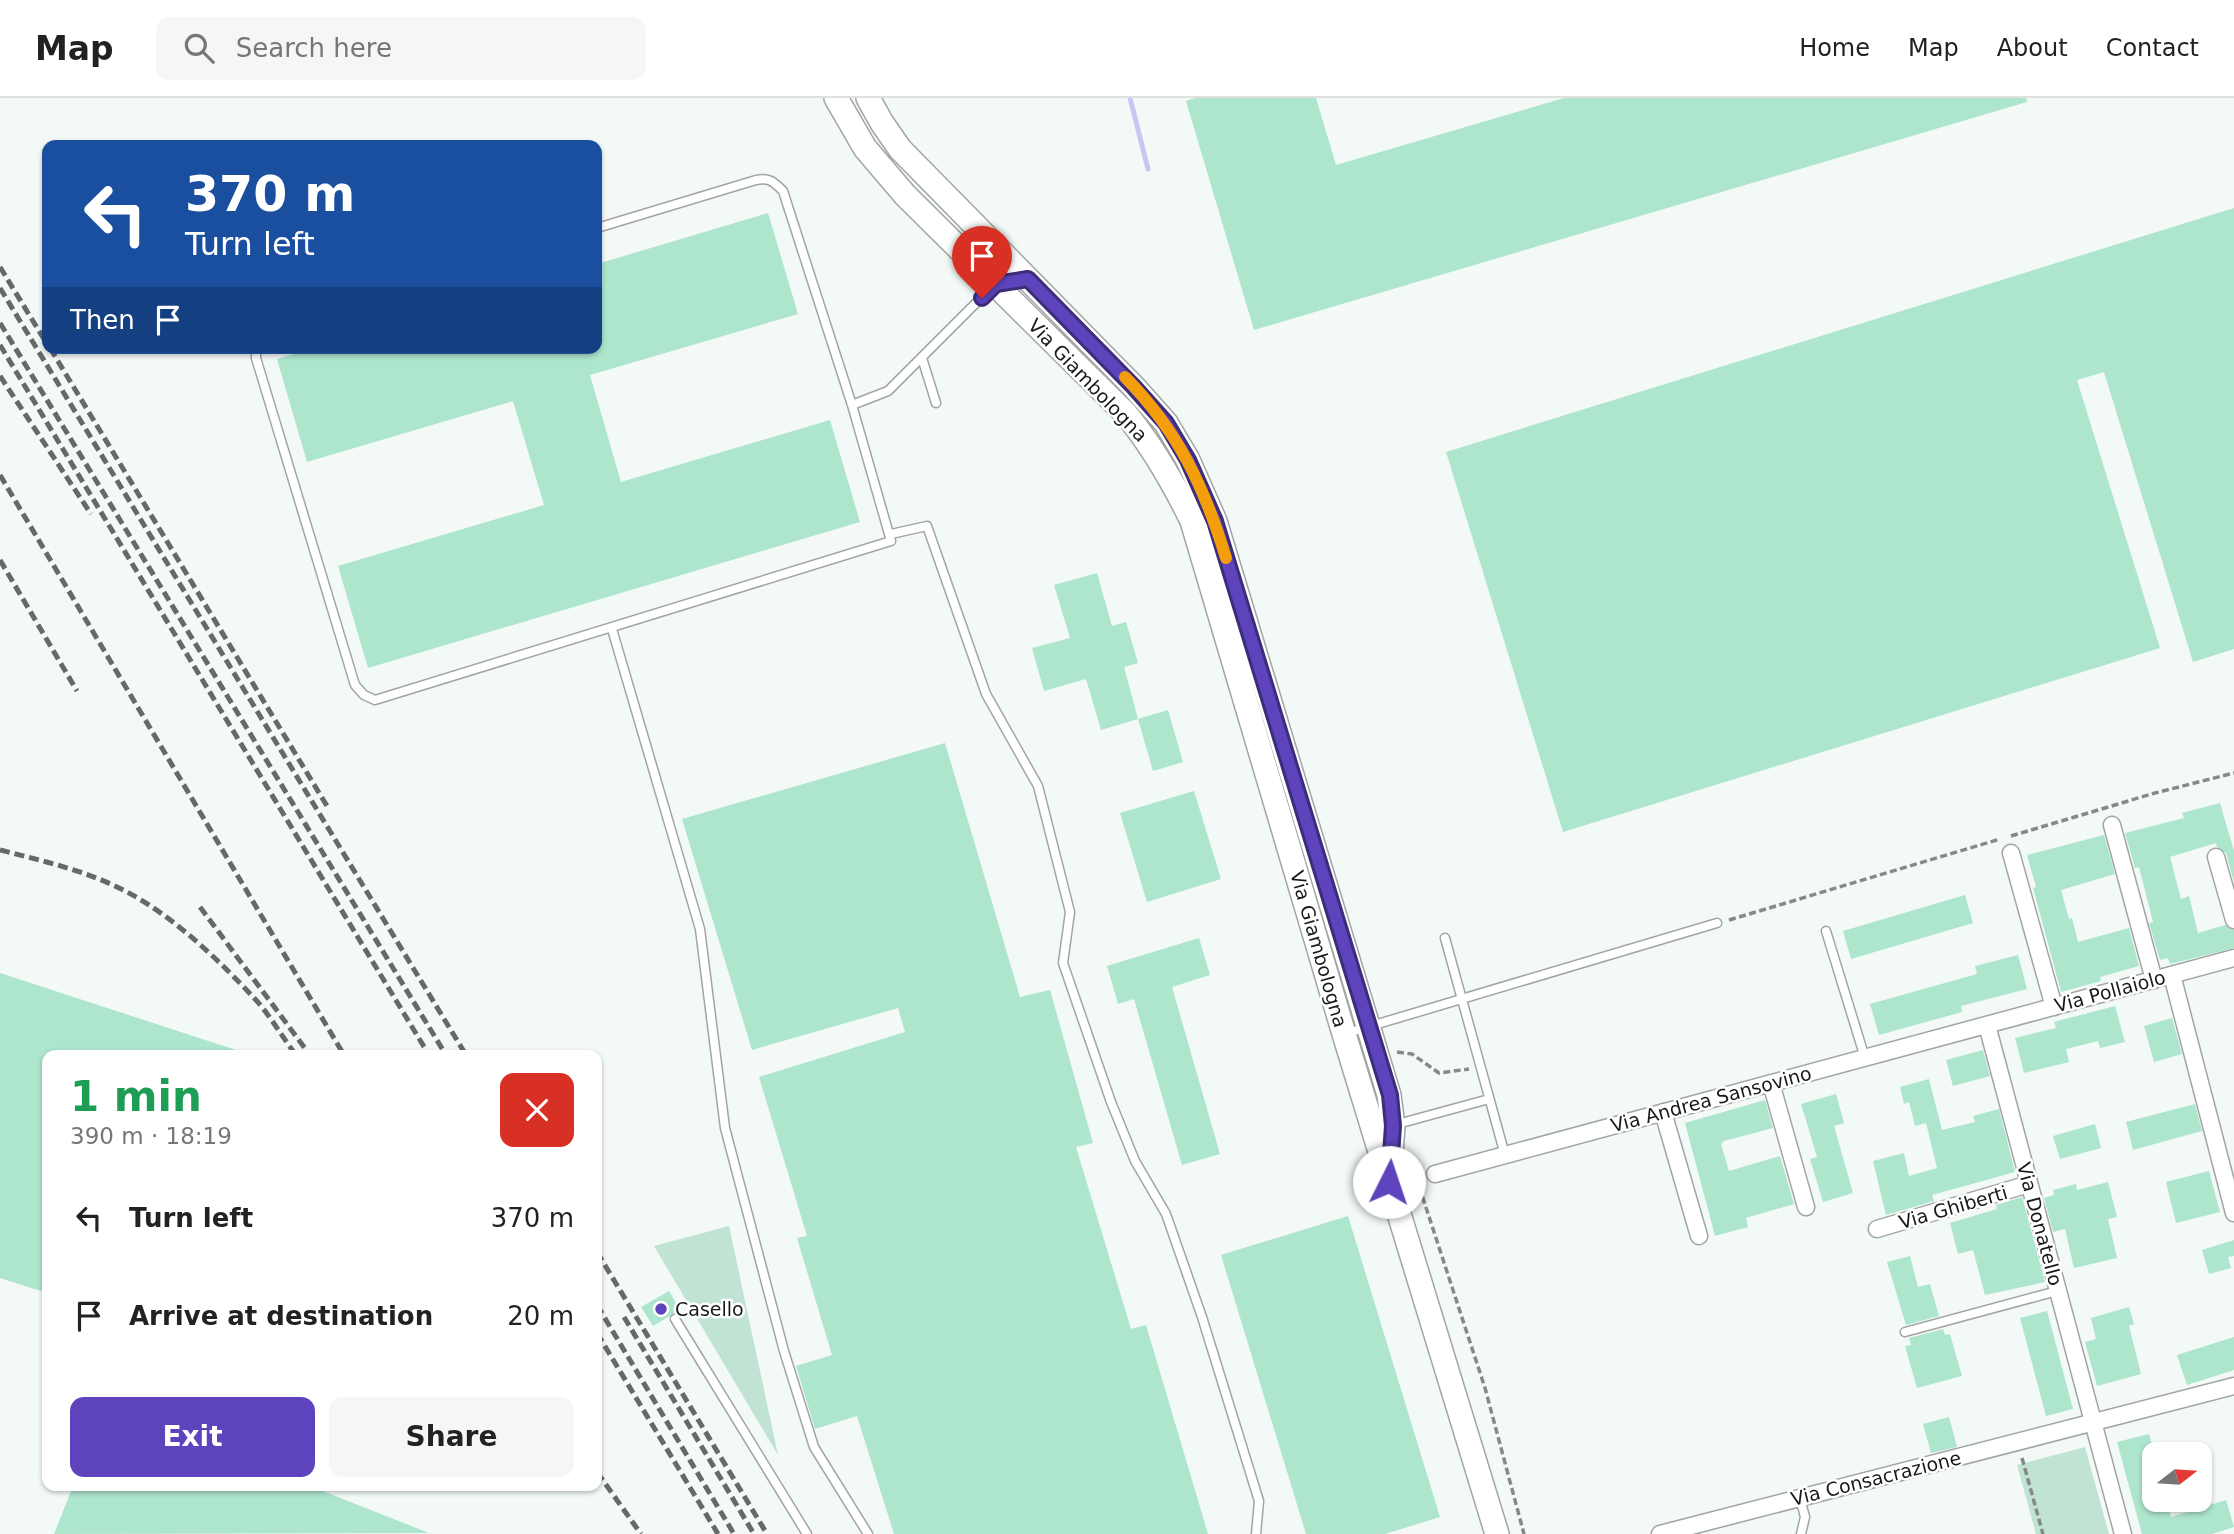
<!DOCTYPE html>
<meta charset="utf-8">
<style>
body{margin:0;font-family:"DejaVu Sans",sans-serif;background:#f6f6f6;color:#222;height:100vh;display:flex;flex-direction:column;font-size:26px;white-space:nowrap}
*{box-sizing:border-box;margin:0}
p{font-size:23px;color:#767676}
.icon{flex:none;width:38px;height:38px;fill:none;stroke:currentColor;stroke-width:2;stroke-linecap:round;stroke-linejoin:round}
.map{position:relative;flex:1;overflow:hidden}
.sheet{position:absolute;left:42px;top:952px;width:560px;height:441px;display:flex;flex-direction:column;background:#fff;border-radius:14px;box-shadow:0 2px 5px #0004}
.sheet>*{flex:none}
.banner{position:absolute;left:42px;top:42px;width:560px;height:214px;border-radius:14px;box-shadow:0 2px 5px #0004;background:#1a4fa0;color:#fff;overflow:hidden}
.needle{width:46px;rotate:73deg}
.controls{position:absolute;left:2142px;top:1344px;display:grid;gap:14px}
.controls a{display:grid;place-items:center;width:70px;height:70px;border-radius:14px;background:#fff;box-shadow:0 2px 5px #0004;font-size:35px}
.pin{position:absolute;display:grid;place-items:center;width:60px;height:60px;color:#fff;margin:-72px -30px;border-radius:50% 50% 50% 0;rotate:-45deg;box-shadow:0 0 7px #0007}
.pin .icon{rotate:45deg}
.me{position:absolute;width:77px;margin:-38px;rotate:4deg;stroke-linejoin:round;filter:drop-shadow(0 0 5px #0008)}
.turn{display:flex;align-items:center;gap:24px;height:147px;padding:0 28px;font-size:32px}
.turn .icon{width:91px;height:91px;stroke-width:2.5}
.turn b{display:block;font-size:49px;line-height:60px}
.then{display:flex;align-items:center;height:66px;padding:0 28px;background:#0003;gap:14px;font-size:26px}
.round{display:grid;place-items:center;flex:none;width:74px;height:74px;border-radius:14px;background:#f6f6f6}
.head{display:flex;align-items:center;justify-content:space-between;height:119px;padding:0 28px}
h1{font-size:42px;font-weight:800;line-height:52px;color:#1e9e55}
.cta{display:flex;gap:14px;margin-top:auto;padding:14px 28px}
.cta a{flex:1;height:80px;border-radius:14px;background:#5d44bc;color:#fff;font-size:28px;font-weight:800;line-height:80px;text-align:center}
.cta a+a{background:#f6f6f6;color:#222}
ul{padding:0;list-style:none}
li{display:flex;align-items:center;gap:21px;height:98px;padding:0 28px}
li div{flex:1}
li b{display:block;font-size:26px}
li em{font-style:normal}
header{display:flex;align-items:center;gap:42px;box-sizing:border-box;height:98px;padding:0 35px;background:#fff;border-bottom:2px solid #e0e0e0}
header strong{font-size:33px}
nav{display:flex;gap:38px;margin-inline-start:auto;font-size:24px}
.search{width:490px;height:63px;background:#f6f6f6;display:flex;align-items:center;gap:18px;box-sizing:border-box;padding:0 24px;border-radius:14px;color:#767676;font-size:26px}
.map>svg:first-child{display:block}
.green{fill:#c1e3d4}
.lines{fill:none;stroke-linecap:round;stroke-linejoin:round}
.stream{stroke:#c8c6f5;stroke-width:5}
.building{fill:#ade5cd}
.lane-casing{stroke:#a1a6a4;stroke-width:11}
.street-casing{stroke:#a1a6a4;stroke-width:19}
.secondary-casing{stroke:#a1a6a4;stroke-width:26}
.path{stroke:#858987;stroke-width:3.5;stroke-dasharray:7 3.5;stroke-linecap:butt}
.lane{stroke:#fff;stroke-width:8}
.street{stroke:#fff;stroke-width:16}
.secondary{stroke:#fff;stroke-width:23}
.rail{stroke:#656967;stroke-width:5;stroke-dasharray:10 5;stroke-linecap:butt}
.route-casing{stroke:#3c2c7a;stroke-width:18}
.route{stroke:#5d44bc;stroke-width:12}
.slow{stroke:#f59e0b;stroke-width:12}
.poi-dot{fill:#5d44bc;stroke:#fff;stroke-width:2.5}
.labels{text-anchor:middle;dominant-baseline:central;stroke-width:5;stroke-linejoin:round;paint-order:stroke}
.street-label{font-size:19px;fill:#181a19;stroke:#fff}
.poi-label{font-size:19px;fill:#181a19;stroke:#fff;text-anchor:start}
</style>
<header>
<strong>Map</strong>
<div class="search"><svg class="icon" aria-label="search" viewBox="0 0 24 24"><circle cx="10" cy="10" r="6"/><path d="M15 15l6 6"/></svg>Search here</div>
<nav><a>Home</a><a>Map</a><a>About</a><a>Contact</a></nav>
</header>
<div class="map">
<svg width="2234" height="1436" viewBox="0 0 2234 1436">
<rect width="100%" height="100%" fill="#f3f9f6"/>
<path class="green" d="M729 1128 778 1357 654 1148Z
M2085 1349 2109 1436H2036L2017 1367Z"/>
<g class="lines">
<path class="stream" d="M1130 0 1148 71"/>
</g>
<path class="building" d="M1195 0H1316L1336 67 1564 0H2026L2027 4 1254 232 1186 3Z
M2234 110V551L2193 564 2104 274 2077 282 2160 550 1563 734 1446 354Z
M768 115 798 216 590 277 621 384 830 322 860 424 368 570 338 468 544 407 513 303 307 364 277 261 314 250H597V166Z
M1097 475 1112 528 1126 524 1138 565 1124 569 1138 621 1101 632 1086 581 1044 593 1032 550 1070 540 1054 487Z
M1168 612 1183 664 1153 673 1138 621Z
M945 645 1020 899 1050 892 1093 1045 1076 1049 1131 1231 1146 1227 1208 1436H894L857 1318 815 1331 796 1268 832 1257 797 1140 807 1138 759 979 905 934 898 910 752 952 682 721Z
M1194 693 1221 781 1147 804 1120 715Z
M2220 705 2234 753V784L2226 755 2217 749 2216 745 2170 759 2181 801 2189 798 2198 835 2225 827 2234 832V850L2170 866 2168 860 2160 862 2149 825 2153 824 2139 769 2135 770 2125 735 2184 720 2182 715Z
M2104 737 2115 776 2061 792 2069 821 2072 820 2078 844 2129 830 2139 868 2100 879 2101 883 2061 894 2033 790 2036 789 2027 757Z
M1965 797 1973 825 1851 861 1843 833Z
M1199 840 1210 877 1172 889 1220 1056 1182 1067 1134 901 1118 906 1107 868Z
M2018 857 2027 891 1961 908 1962 914 1879 937 1870 906 1977 876 1975 868Z
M0 875 242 954 241 957H47V1195L0 1180Z
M2115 908 2125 944 2100 950 2098 943 2066 951 2069 964 2024 975 2015 940 2056 930 2054 924Z
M2172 920 2182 956 2154 964 2144 928Z
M1983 952 1990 978 1953 988 1946 962Z
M1929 981 1942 1032 1975 1024 1973 1018 1999 1011 2015 1074 1932 1097 1934 1103 1886 1117 1873 1063 1904 1055 1909 1078 1937 1070 1926 1025 1915 1028 1909 1004 1904 1006 1900 989Z
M1836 996 1844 1025 1834 1028 1853 1095 1823 1104 1810 1061 1817 1059 1801 1006Z
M1765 1002 1773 1030 1724 1043 1721 1046 1729 1073 1780 1058 1794 1106 1746 1120 1748 1129 1715 1138 1685 1025Z
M2195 1006 2202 1033 2133 1052 2126 1024Z
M2095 1026 2101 1050 2060 1061 2053 1038Z
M2209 1073 2220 1114 2176 1125 2166 1084Z
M2108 1084 2117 1119 2108 1121 2117 1160 2074 1170 2065 1131 2053 1134 2044 1100 2054 1097 2053 1092 2076 1086 2077 1092Z
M2022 1099 2045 1184 1985 1197 1973 1152 1958 1156 1950 1125 1997 1111 1996 1107Z
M1348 1118 1440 1419 1385 1436H1306L1221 1157Z
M2234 1142V1158L2228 1159 2231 1170 2209 1176 2202 1152Z
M1910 1158 1918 1189 1930 1186 1939 1218 1906 1227 1887 1164Z
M669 1193 680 1212 653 1228 641 1209Z
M2129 1209 2134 1226 2129 1228 2141 1276 2097 1288 2085 1244 2096 1241 2091 1220Z
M2047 1213 2073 1311 2046 1318 2020 1220Z
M1943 1231 1945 1237 1950 1236 1962 1278 1917 1290 1905 1248 1911 1247 1909 1240Z
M2234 1239V1272L2187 1287 2177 1257Z
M1949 1319 1957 1349 1931 1355 1923 1326Z
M2149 1336 2154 1354V1402H2167L2171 1419 2226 1402 2234 1429 2212 1436H2142L2117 1344Z
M73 1388H310L429 1435 54 1436Z"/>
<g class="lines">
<g class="lane-casing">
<path id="lane" d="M256 250V260L355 587 364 597 375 602 891 443 852 307 783 93C774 84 769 79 756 82L597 130
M922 260 936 305
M852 307 888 293 995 186 1023 182
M891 436 927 428 986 596 1038 688 1070 814 1063 865 1111 1004 1135 1063 1166 1116 1202 1219 1259 1403 1256 1436
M612 531 700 831 725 1030 784 1253 814 1349 868 1436
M1826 833 1865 960
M1445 840 1505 1057
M1354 933 1717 825
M1394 1027 1489 1001
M675 1221 807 1436
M1905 1234 2057 1193
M1800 1400 1805 1419 1801 1436"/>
</g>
<g class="street-casing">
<path id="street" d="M2112 727 2154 882
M2011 755 2054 909
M2216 759 2234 822
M2172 877 2234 1115
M1987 927 2123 1436
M1771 985 1806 1109
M1663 1014 1699 1138
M1435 1076 2234 860
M1877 1131 2029 1086
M1660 1436 2234 1288"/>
</g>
<g class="secondary-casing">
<path id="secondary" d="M836 0 865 50 905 97 1126 316C1153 349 1173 384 1192 423L1344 936 1497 1436
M868 0 882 25 900 51 1133 288 1166 325 1188 362 1215 423 1389 997 1393 1028 1390 1070"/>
</g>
<path class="path" d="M2011 738 2155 695 2234 675
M1729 822 2000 741
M1397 954 1412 956 1439 975 1469 971
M1420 1081 1417 1082 1485 1290 1524 1436
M2022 1360 2043 1436"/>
<use href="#lane" class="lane"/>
<use href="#street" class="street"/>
<use href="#secondary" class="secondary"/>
<path class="rail" d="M0 169 47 246
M0 190 466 957
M0 225 446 957
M0 247 429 957
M50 250 327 708
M0 278 91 416
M0 377 344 957
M0 462 77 593
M0 752C43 763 88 773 127 794 173 818 220 863 255 901 270 917 282 939 296 957
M200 809 310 957
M597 1154 767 1436
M597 1207 734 1436
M624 1219 754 1436
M597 1235 718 1436
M597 1374 641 1436"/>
</g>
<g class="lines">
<g class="route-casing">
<path id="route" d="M982 200 996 186 1028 181 1133 288 1166 325 1188 362 1215 423 1390 997 1393 1028 1389 1084"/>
</g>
<use href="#route" class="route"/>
<path class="slow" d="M1125 279C1178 333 1204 388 1226 460"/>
</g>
<circle class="poi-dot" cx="661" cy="1211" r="7"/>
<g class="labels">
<g class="street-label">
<text transform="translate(1088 282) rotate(46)">Via Giambologna</text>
<text transform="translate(1319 851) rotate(74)">Via Giambologna</text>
<text transform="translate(2110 893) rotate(-15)">Via Pollaiolo</text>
<text transform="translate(1711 1001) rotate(-15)">Via Andrea Sansovino</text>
<text transform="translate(1953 1109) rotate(-16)">Via Ghiberti</text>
<text transform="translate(2040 1126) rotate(75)">Via Donatello</text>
<text transform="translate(1876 1380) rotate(-14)">Via Consacrazione</text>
</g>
<g class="poi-label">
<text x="675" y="1211">Casello</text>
</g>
</g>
</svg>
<div class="controls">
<a><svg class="needle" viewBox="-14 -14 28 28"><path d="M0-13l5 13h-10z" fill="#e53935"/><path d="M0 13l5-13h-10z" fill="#767676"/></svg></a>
</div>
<div class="pin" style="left:982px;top:200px;background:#d93025"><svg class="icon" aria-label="arrive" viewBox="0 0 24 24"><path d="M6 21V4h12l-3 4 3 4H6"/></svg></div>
<svg class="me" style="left:1389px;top:1084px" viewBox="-20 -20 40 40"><circle r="19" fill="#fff"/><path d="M0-13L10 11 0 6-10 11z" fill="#5d44bc"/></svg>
<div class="banner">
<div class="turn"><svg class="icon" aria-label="left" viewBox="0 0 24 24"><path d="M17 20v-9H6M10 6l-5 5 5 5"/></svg><div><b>370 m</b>Turn left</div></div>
<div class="then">Then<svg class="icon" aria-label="arrive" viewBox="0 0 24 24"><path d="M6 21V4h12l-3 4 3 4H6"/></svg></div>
</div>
<section class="sheet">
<div class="head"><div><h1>1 min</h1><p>390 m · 18:19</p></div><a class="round" style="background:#d93025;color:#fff"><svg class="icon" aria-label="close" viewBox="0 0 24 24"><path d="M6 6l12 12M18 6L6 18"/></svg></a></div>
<ul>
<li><svg class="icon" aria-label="left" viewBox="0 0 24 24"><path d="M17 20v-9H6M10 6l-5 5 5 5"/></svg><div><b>Turn left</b></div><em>370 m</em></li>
<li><svg class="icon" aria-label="arrive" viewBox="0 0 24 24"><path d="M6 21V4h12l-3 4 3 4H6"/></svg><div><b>Arrive at destination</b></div><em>20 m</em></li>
</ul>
<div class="cta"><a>Exit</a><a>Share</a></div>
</section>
</div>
